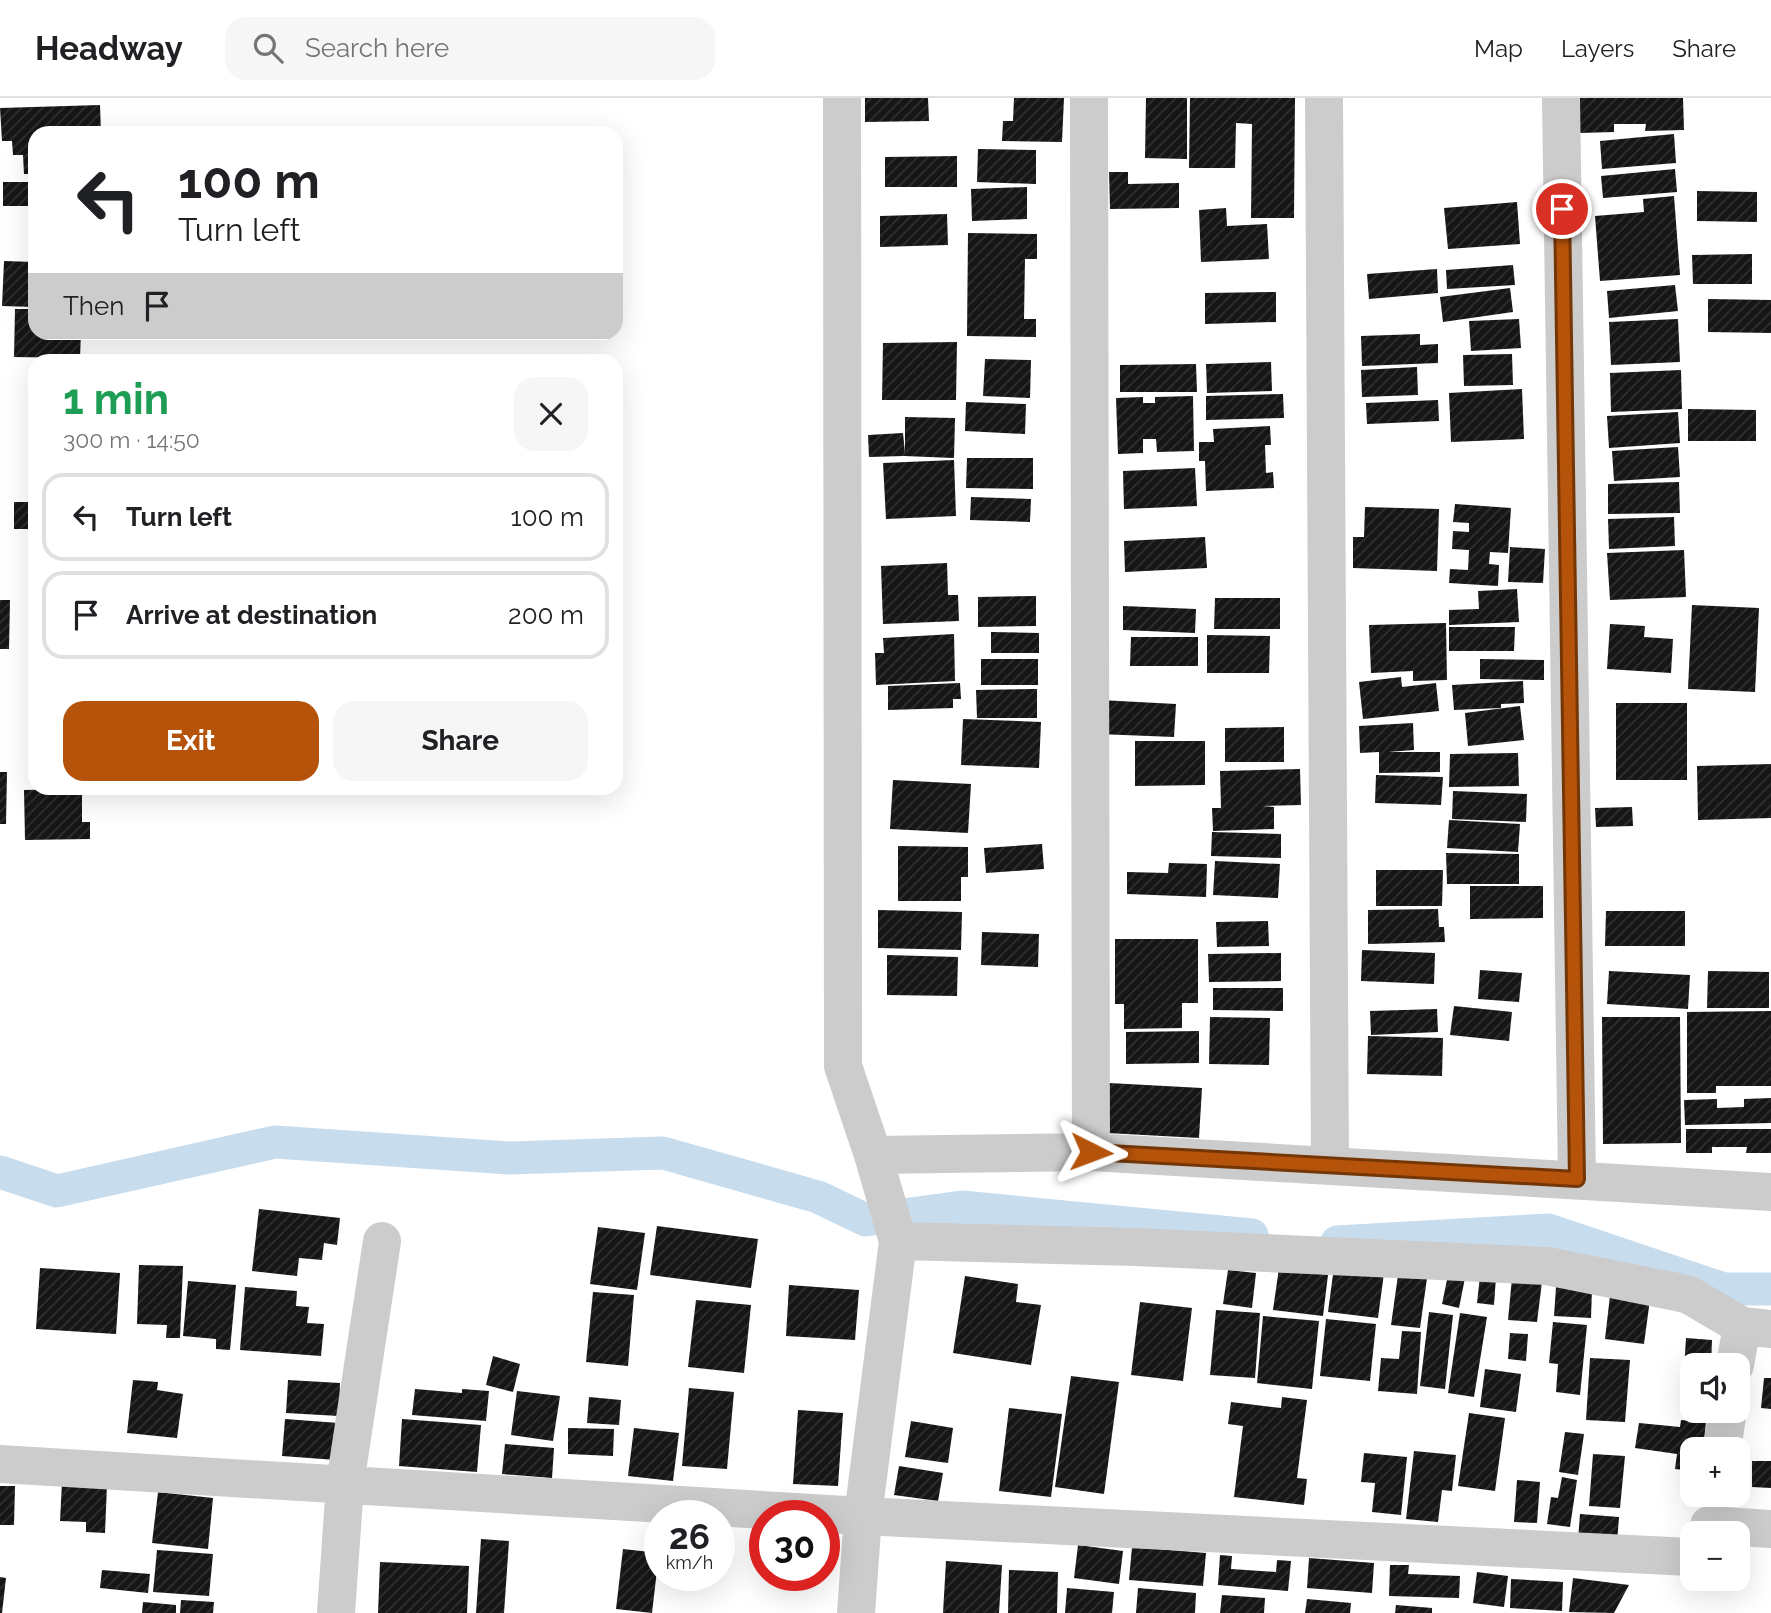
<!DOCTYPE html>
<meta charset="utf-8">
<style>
body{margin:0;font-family:Raleway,sans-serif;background:#f6f6f6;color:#202124;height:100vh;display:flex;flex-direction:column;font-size:26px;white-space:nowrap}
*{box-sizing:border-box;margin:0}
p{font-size:23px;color:#757577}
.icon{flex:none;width:38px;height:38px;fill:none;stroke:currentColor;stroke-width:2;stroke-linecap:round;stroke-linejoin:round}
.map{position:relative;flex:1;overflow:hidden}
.side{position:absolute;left:28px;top:256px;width:595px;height:441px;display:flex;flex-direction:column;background:#fff;border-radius:21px;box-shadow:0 7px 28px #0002}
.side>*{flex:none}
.banner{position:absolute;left:28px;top:28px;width:595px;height:214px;border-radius:21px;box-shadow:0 7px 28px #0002;background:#fff;color:#202124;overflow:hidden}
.buttons{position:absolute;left:1680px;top:1255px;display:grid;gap:14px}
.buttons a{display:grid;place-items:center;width:70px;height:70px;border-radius:14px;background:#fff;box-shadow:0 7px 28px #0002;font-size:35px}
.speed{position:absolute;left:644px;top:1402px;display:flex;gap:14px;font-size:35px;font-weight:700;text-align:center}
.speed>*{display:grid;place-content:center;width:91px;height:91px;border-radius:50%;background:#fff;box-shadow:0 7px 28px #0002;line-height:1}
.speed small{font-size:18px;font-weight:400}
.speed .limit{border:10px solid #d22;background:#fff;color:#111}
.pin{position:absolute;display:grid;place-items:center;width:60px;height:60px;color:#fff;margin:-30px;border:4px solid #fff;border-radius:50%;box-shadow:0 2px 7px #0007}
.me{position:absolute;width:77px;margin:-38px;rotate:93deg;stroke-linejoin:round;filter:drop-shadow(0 0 5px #0008)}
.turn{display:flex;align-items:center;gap:24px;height:147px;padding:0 35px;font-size:32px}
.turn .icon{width:91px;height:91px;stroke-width:2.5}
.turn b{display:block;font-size:49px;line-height:60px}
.then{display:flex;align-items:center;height:66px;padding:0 35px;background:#0003;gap:14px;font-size:26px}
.round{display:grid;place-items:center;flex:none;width:74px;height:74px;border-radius:21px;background:#f6f6f6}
.overview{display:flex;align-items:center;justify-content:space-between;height:119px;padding:0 35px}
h1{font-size:42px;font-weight:700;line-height:52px;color:#1e9e55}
.button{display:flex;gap:14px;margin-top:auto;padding:14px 35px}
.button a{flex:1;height:80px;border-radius:21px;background:#b45309;color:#fff;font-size:28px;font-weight:700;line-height:80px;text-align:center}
.button a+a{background:#f6f6f6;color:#202124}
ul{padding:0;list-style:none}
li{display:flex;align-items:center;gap:21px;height:88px;margin:0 14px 10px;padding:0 21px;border:4px solid #e0e0e0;border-radius:21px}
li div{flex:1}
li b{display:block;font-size:26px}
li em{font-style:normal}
header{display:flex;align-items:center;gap:42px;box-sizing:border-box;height:98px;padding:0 35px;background:#fff;border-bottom:2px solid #e0e0e0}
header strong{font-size:33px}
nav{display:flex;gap:38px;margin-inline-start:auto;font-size:24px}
.search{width:490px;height:63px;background:#f6f6f6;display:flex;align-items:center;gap:18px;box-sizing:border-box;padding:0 24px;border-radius:21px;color:#757577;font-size:26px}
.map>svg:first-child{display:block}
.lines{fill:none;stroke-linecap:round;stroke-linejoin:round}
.canal{stroke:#c7ddee;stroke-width:33}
.building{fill:url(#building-hatch)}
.minor{stroke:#ccc;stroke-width:38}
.route-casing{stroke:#753606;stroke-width:18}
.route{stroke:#b45309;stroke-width:12}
</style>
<header>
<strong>Headway</strong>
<div class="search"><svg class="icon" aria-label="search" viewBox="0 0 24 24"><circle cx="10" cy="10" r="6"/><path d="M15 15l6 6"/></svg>Search here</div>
<nav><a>Map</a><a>Layers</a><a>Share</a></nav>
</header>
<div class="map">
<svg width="1771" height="1515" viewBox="0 0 1771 1515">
<defs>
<pattern id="building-hatch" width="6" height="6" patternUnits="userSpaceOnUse" patternTransform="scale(1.75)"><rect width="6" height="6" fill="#161616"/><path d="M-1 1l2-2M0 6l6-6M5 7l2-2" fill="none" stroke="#303030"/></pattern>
</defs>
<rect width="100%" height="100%" fill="#fff"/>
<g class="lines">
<path class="canal" d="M0 1074 57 1093 275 1044 509 1060 663 1055 818 1099 866 1122 962 1109 1252 1137
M1337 1144 1548 1132 1724 1191H1771"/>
</g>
<path class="building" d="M865 0H928L929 23 865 24Z
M1014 0H1064L1062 44 1002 43 1003 23H1013Z
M1146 0H1187V61L1145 60Z
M1190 0H1295L1294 120H1251L1252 26 1236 25 1235 70H1189Z
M1580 0H1683L1684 32 1645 33 1646 26H1614V34L1580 35Z
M100 7 101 35H35V76H24L23 57H13L12 43H2L0 10Z
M1674 36 1676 65 1602 71 1600 43Z
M978 51 1036 52V86L977 84Z
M957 58V89H885V59Z
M1675 71 1677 94 1603 100 1601 78Z
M1109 74H1128V86L1179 85V110L1110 111Z
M3 84H35V108H3Z
M1027 89V121L972 123 971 91Z
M1697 93 1757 94V124L1697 123Z
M1674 98 1680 177 1600 183 1595 118 1644 114 1643 101Z
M1517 104 1520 146 1448 151 1444 110Z
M1226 110 1227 128 1267 126 1269 161 1201 164 1199 112Z
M947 116 948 147 880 149V118Z
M968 135 1037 136V161H1025L1024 221H1036V239L967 238Z
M1752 156V186H1693L1692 157Z
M4 163 35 164V209L2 208Z
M1513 167 1515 187 1447 191 1446 172Z
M1437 171 1438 195 1369 201 1367 176Z
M1675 187 1678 213 1609 220 1607 193Z
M1510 190 1513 214 1443 224 1440 199Z
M1276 194V224L1205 226V195Z
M1708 201 1771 202V235L1708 234Z
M15 211H35V234H81L80 260 14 259Z
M1519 221 1521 250 1471 253 1469 223Z
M1678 221 1680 264 1611 267 1609 224Z
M1420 236V247L1438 246V265L1362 268 1361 238Z
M957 244 956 302H882L883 245Z
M1512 256 1513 287 1464 288 1463 257Z
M985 261 1031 262 1030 300 983 298Z
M1271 264 1272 293 1207 295 1206 266Z
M1196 266 1197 294H1120V267Z
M1417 269 1418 297 1362 299 1361 272Z
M1681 272 1682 311 1611 314 1610 275Z
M1522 291 1524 341 1451 344 1449 295Z
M1283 296 1284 320 1206 322V298Z
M1193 298 1194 353 1157 354 1156 341H1143V355L1118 356 1116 300 1143 299V305H1155V299Z
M1438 302 1439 323 1367 326 1366 305Z
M966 304 1026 306 1025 336 965 333Z
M1688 311 1756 312V343H1688Z
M1678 314 1680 345 1609 350 1607 318Z
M905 319 955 320 954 360 904 358 869 359 868 337 903 335 905 355Z
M1270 328 1271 347H1265L1266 375 1273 374 1274 390 1206 393 1205 363H1199V344H1214L1213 331Z
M1678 349 1680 379 1614 383 1612 353Z
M967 360H1033V391L966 390Z
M954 362 956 418 886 421 883 365Z
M1195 370 1197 408 1124 411 1123 373Z
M1679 384 1680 415 1608 416V386Z
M971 399 1031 401 1030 424 970 422Z
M14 404H35V431H14Z
M1455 406 1511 410 1508 455 1490 454 1489 466 1499 467 1498 488 1449 485 1450 471 1468 472 1469 452 1452 451 1453 433 1469 434V425L1453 424Z
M1365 409 1439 411 1437 473 1353 470V439H1364Z
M1674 419 1675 448 1609 451 1608 421Z
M1205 439 1207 470 1125 474 1124 443Z
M1510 449 1545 451 1543 485 1508 484Z
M1684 452 1686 499 1610 502 1607 455Z
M947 465 948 497H958L959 523 883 526 881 468Z
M1517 491 1519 524 1449 527V512L1479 511 1478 493Z
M1036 498V528L978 529V499Z
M1215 500H1280V531H1214Z
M0 502H10L9 551H0Z
M1692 507 1759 510 1755 594 1688 591Z
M1123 508 1196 511 1195 535 1123 532Z
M1446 525 1447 582 1413 583V573L1371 575 1369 527Z
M1610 526 1645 528 1644 539 1673 541 1671 575 1607 571Z
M1449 529H1515L1514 553H1449Z
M991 534 1039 535V555H991Z
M954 536 955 583 876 587 875 555H884L883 540Z
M1207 537 1270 538 1269 575H1207Z
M1131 539H1198V568H1130Z
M981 561H1038V587H981Z
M1480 561 1544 562V582L1480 581Z
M1401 579 1402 589 1436 585 1439 613 1363 621 1359 584Z
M1523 583 1524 605 1501 606V610L1454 612 1452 587Z
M960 585 961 601H953V610L888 612V588Z
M1037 591V620H977L976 592Z
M1100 602 1176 606 1174 639 1098 636Z
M1616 605H1687V682H1616Z
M1520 608 1524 642 1468 648 1465 615Z
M963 621 1041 624 1039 670 961 667Z
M1413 625 1414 652 1388 654H1440V674L1379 675V654L1360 655 1359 628Z
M1284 629V664H1225V630Z
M1135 643H1205V687L1135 688Z
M1518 655 1519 688 1449 689 1450 656Z
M1771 666V720L1698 722 1697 668Z
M1300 671 1301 707 1262 708 1274 709V731L1213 733 1212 710H1221L1220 673Z
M0 674H7L6 726H0Z
M1376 677 1443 679 1441 707 1375 705Z
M893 682 971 686 968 735 890 731Z
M82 691V724H90V741L25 742 24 692Z
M1453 693 1527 696 1526 724 1452 721Z
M1632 709 1633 728 1596 729 1595 710Z
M1449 722 1520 726 1518 754 1447 750Z
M1212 734 1281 736V760L1211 758Z
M1042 746 1044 771 986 775 984 750Z
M898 748 968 749V779H961V803H898Z
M1446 755 1519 756V786H1447Z
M1215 763 1280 766 1278 800 1213 797Z
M1169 765 1207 766 1206 799 1127 796V774L1168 775Z
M1376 772H1443L1442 808H1376Z
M1470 788H1543V820L1470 821Z
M1438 811 1439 829H1444L1445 844 1368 846V812Z
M878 812 962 814 961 852 878 850Z
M1606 813H1685V848H1605Z
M1268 823 1269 848 1217 849 1216 824Z
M982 834 1039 836 1038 869 981 867Z
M1115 841H1198V905H1182V930L1124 931V906H1115Z
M1362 852 1435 855 1434 886 1361 883Z
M1281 855V883L1209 884 1208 856Z
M887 857 958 859 957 898 887 897Z
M1480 872 1522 875 1519 904 1478 901Z
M1609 873 1690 877 1688 911 1607 906Z
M1708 873 1769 874V910H1707Z
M1213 890H1283V913L1213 912Z
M1454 908 1512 914 1509 943 1450 937Z
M1437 911 1438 934 1371 937 1370 913Z
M1771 913V988H1716V995H1687V914Z
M1210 919 1270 920 1269 967 1209 966Z
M1602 919H1680L1681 1045 1603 1046Z
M1199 933V965L1126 966V934Z
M1368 938 1443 940 1442 978 1367 976Z
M1109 985 1202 990 1199 1040 1107 1035Z
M1771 1000V1025L1685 1027 1684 1002 1717 1001V1010L1744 1009V1001Z
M1686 1031H1771V1055H1746L1747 1049H1712V1055H1686Z
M259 1111 340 1120 337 1147 324 1145 322 1162 299 1160 297 1178 252 1173Z
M657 1128 758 1141 751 1190 650 1177Z
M598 1129 645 1135 637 1192 590 1186Z
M139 1167 183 1168 180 1240H166L167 1227 137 1226Z
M1334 1169 1384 1175 1378 1220 1328 1214Z
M40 1170 120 1175 116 1236 36 1231Z
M1279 1170 1328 1177 1323 1218 1273 1212Z
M1399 1170 1428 1173 1420 1230 1391 1227Z
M1228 1172 1256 1175 1252 1210 1223 1206Z
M1448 1177 1465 1180 1459 1210 1442 1206Z
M965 1178 1018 1186 1016 1204 1041 1207 1031 1267 953 1255Z
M1480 1178 1496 1179 1494 1207 1477 1205Z
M1512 1180 1542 1184 1537 1224 1508 1222Z
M188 1183 236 1187 230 1252 216 1251V1241L183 1238Z
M789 1187 859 1192 855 1242 786 1238Z
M245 1189 297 1193 296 1208 309 1209 307 1225 324 1226 321 1258 240 1252Z
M1556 1189 1592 1191 1591 1220 1554 1218Z
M1611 1189 1651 1194 1644 1246 1605 1241Z
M593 1194 634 1197 628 1268 586 1264Z
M696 1202 751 1207 744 1275 688 1269Z
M1140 1204 1192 1210 1183 1283 1131 1277Z
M1216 1212 1260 1215 1255 1280 1210 1277Z
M1429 1214 1453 1217 1445 1291 1420 1288Z
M1460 1215 1487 1219 1474 1299 1448 1295Z
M1263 1218 1319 1223 1312 1291 1257 1285Z
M1326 1221 1376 1226 1370 1283 1320 1278Z
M1553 1224 1587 1227 1580 1297 1556 1294 1558 1266 1549 1265Z
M1402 1233 1421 1234 1417 1296 1378 1293 1381 1260 1399 1261Z
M1510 1235 1528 1236 1526 1263 1508 1261Z
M1686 1240 1712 1242 1711 1267H1692V1288H1683Z
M493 1258 520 1266 513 1294 486 1287Z
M1590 1260 1630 1262 1625 1324 1586 1322Z
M1485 1271 1521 1276 1516 1314 1480 1309Z
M1071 1278 1119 1284 1104 1396 1055 1389Z
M1764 1280H1771V1311L1761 1310Z
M133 1282 158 1284 157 1292 183 1296 177 1340 127 1335Z
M288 1282 340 1285 339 1318 286 1315Z
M689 1290 734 1294 727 1371 682 1368Z
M415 1291 462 1295V1291L489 1293 486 1323 412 1317Z
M517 1293 560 1298 553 1343 511 1337Z
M589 1299 621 1302 619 1327 587 1325Z
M1282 1299 1307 1302 1297 1380 1307 1381 1304 1407 1234 1399 1243 1328 1228 1326 1231 1304 1281 1310Z
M1009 1310 1062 1316 1051 1399 999 1393Z
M798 1312 843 1315 838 1388 793 1386Z
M1469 1315 1505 1320 1495 1393 1458 1388Z
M285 1321 339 1325 336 1362 282 1358Z
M402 1321 481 1327 477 1374 399 1368Z
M1681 1322 1706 1324 1703 1351H1692V1373L1675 1371 1677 1356 1635 1350 1639 1325 1680 1329Z
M911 1323 953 1330 948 1365 905 1359Z
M568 1330 614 1331 613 1358 568 1356Z
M634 1330 679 1335 673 1383 628 1378Z
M1565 1334 1584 1336 1578 1377 1559 1374Z
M505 1346 554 1350 552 1380 502 1376Z
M1414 1353 1456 1357 1452 1393 1442 1392 1438 1424 1406 1421Z
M1364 1355 1407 1359 1401 1417 1372 1414 1375 1385 1361 1384Z
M1593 1356 1625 1358 1620 1410 1589 1408Z
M1752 1363H1771V1390L1752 1389Z
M899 1368 943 1375 938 1403 894 1397Z
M1562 1379 1577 1382 1570 1429 1547 1426 1551 1399 1558 1400Z
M1517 1382 1540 1384 1537 1425 1514 1424Z
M62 1384 107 1387 105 1435 86 1434V1424L60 1423Z
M0 1388H15L14 1427H0Z
M158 1394 213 1400 208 1451 152 1445Z
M1580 1416 1619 1419 1617 1445 1578 1442Z
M481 1441 509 1443 504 1515H476Z
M1078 1447 1123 1453 1119 1486 1074 1480Z
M1132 1449 1206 1455 1203 1488 1129 1482Z
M623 1451 659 1455 652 1515 616 1511Z
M157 1452 213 1456 209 1498 153 1494Z
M1220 1457 1232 1458 1231 1471 1276 1474 1277 1462 1291 1463 1288 1493 1218 1487Z
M1309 1460 1374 1465 1372 1495 1307 1490Z
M946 1463 1002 1467 999 1515H943Z
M380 1464 469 1468 467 1515H378Z
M1390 1467H1409L1408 1476 1460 1478 1459 1500 1389 1498Z
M102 1472 150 1476 148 1495 100 1490Z
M1009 1472 1058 1474 1057 1515H1008Z
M1477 1474 1508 1478 1504 1509 1473 1505Z
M0 1479 6 1480 2 1515H0Z
M1573 1480 1629 1487 1614 1515 1569 1514Z
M1511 1481 1563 1484 1562 1513 1510 1510Z
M1067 1490 1114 1494 1112 1515H1065Z
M1138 1490 1196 1495 1195 1515H1136Z
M1222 1497 1265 1500 1264 1515H1220Z
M1307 1501 1351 1505 1350 1515H1305Z
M181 1502 214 1504 213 1515H180Z
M143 1504 176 1507V1515H142Z
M1396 1507 1432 1510V1515H1395Z"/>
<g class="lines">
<path class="minor" d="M842 0 843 968 873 1057 898 1143 863 1418 856 1515
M1089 0 1091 1054
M1324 0 1330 1068
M1561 0 1577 1081
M873 1057 1091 1054 1771 1094
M898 1143 1136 1149 1547 1168 1677 1194 1689 1197 1742 1228 1771 1231
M1735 1267 1742 1228
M1722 1351 1728 1312
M0 1366 863 1418 1690 1459 1692 1456
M1709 1427 1771 1431
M336 1515 345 1386 382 1143"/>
</g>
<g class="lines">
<g class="route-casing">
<path id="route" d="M1091 1054 1577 1081 1562 111"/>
</g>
<use href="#route" class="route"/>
</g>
</svg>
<div class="buttons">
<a><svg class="icon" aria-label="sound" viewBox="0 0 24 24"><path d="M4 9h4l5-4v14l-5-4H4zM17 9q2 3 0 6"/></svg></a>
<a>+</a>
<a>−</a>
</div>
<div class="speed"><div>26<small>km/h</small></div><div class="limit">30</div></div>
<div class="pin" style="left:1562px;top:111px;background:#d93025"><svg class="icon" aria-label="arrive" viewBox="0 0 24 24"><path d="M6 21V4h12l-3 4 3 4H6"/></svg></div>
<svg class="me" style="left:1091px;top:1054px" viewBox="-20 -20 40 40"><path d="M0-17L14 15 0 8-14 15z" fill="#b45309" stroke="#fff" stroke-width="4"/></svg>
<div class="banner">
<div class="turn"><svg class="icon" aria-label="left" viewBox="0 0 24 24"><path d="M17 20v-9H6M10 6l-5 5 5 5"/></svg><div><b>100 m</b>Turn left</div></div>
<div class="then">Then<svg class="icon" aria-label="arrive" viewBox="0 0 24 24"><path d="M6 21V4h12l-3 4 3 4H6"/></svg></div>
</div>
<section class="side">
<div class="overview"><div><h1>1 min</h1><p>300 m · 14:50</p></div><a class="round"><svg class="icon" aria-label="close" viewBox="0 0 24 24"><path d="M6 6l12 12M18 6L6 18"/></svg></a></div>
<ul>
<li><svg class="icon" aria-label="left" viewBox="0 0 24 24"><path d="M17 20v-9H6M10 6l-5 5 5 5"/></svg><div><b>Turn left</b></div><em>100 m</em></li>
<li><svg class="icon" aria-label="arrive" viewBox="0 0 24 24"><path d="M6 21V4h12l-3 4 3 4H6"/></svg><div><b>Arrive at destination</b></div><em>200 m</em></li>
</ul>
<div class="button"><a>Exit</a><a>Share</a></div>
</section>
</div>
